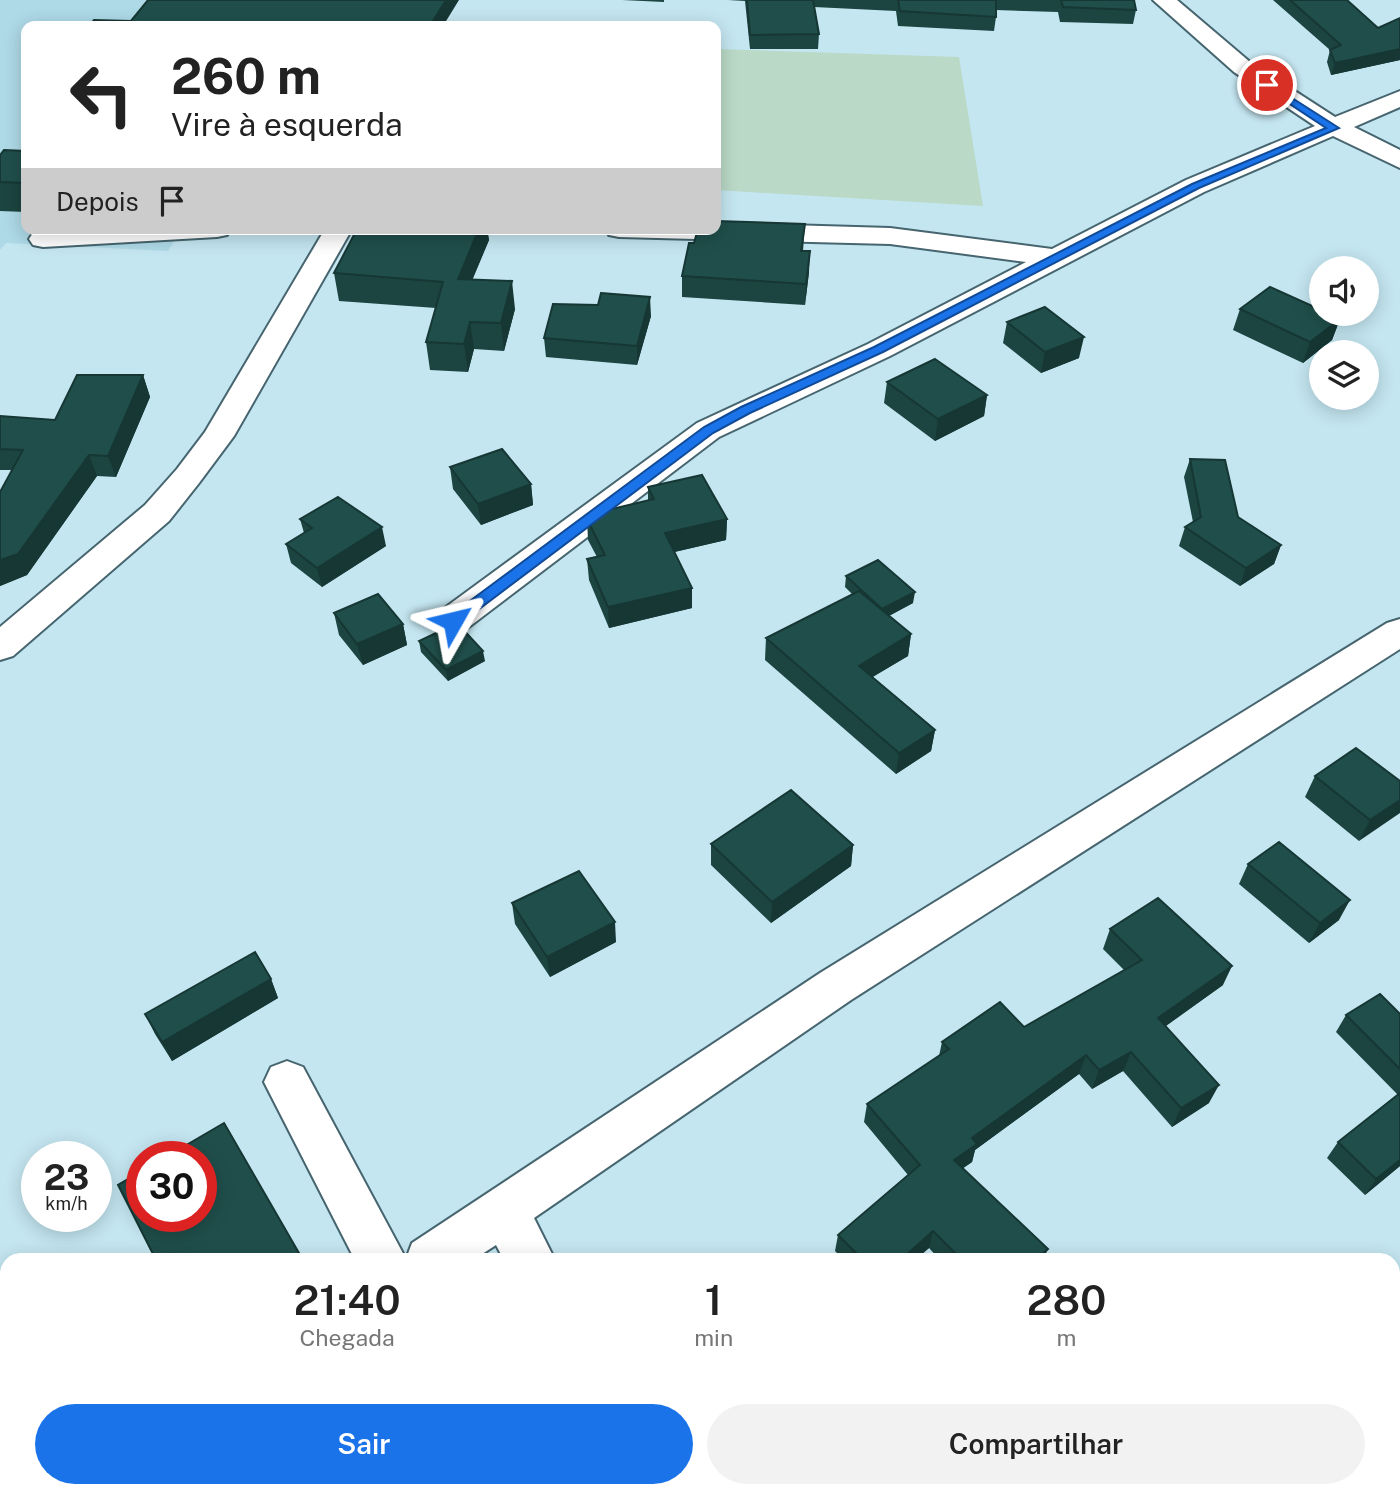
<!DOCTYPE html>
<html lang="pt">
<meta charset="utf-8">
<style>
body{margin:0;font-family:"Public Sans",sans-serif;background:#f2f2f2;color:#222;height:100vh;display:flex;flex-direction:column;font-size:26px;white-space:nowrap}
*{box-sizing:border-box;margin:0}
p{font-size:23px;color:#767676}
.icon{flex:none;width:38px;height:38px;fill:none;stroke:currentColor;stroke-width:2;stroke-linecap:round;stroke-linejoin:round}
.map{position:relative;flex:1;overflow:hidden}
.panel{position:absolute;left:0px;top:1253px;width:1400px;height:245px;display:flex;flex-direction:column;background:#fff;border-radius:21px 21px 0 0;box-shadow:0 4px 18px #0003}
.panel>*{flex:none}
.hud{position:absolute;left:21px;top:21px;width:700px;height:214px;border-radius:14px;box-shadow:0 4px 18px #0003;background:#fff;color:#222;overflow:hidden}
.fabs{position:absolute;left:1309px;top:256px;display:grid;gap:14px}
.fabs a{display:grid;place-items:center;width:70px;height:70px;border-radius:50%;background:#fff;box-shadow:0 4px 18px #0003;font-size:35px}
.speed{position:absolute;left:21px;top:1141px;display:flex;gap:14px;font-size:35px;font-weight:700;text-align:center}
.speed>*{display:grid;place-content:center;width:91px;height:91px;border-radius:50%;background:#fff;box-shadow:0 4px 18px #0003;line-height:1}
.speed small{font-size:18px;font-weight:400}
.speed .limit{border:10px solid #d22;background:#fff;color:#111}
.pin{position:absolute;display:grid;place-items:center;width:60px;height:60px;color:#fff;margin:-30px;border:4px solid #fff;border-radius:50%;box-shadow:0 2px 7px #0007}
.me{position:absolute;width:77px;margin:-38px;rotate:53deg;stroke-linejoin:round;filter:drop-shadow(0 0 5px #0008)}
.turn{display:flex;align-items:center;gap:24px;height:147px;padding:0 35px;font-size:32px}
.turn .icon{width:91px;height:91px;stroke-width:2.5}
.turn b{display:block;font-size:49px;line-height:60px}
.then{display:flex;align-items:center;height:66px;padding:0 35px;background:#0003;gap:14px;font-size:26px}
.eta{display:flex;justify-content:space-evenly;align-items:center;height:119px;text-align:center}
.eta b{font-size:42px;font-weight:600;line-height:49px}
.button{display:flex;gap:14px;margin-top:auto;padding:14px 35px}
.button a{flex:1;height:80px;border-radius:42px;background:#1a73e8;color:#fff;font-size:28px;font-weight:600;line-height:80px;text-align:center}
.button a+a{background:#f2f2f2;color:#222}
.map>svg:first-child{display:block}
.built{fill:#aed9e7}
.green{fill:#bad9c6}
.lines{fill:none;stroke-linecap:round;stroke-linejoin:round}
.minor-casing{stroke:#46656f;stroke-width:4}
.minor{fill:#fff;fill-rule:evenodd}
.wall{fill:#1c4440}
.shaded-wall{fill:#163734}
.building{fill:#204f4b;stroke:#163734;stroke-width:2}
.route{fill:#1a73e8;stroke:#114b97;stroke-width:2}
</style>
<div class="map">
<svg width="1400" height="1498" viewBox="0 0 1400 1498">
<rect width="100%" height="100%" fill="#c4e6f1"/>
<path class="built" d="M0 0H287L275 26H26V229H182L168 251 6 243 0 250Z"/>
<path class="green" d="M716 49 959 57 983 206 716 190Z"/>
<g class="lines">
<g class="minor-casing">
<path id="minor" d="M1153 0H1177L1250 62 1335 117 1400 91V107L1354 127 1400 150V168L1333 136 1204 192 890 356 719 437 465 630 452 633 439 630 434 621 439 612 697 423 868 344 1026 262 890 244 619 237 609 235 606 229H716V223L890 228 1052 249 1186 180 1315 126 1234 72Z
M70 229H230L227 235 217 237 43 247 33 245 29 239 33 233Z
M325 229H352L234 436 199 483 169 521 13 656 0 660V627L145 505 177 469 205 432Z
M1400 619V649L851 1000 534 1218 555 1260H504L496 1245 473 1260H355L264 1082 271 1067 287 1061 303 1067 406 1259 412 1243 820 973 1387 623Z
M472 1491H526L528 1498H474Z
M610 1491H664L666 1498H612Z"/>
</g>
<use href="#minor" class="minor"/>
</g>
<path class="wall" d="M622 0H664V2Z
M728 0H1134L1136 10 1133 24 1060 22 1058 12 996 10V17L994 31 898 26 896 11 814 7 819 34 818 49H750L745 1Z
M1273 0H1347L1378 28 1400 18V60L1331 75 1327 62 1330 50Z
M26 151V212L0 211V155Z
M805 224 803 251 809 272 805 305 682 297V276L694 243Z
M357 229H487L489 240 472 280 515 309 504 351 474 349 468 372 430 370 426 342 436 308 339 301 334 273Z
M1240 309 1340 319 1332 340 1303 363 1233 330Z
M651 316 637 365 546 357 544 338Z
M1007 322 1079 358 1041 373 1003 343Z
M143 375 150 397 116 477 97 476 27 575 0 586V492L12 470H0V416L55 420Z
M887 382 987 395 984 416 935 441 884 403Z
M1190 459 1238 517 1281 545 1274 564 1240 586 1179 546 1185 527 1193 522 1184 477Z
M450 467 531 484 533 505 481 525 453 489Z
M648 487 727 519 726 540 674 552 692 608 609 628 589 580 587 559 597 557 588 540 587 519 648 500Z
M300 519 386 546 322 587 291 563 286 544 304 533Z
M846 576 913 603 889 616 911 634 908 656 872 677 935 730 931 751 896 774 765 660 766 638 853 595 845 587Z
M334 613 403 624 407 645 363 665 339 635Z
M419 641 485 661 448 681 421 652Z
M1315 776 1400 781 1359 841 1305 797Z
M711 844 853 845 851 866 771 923 711 865Z
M1248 864 1339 920 1309 943 1239 884Z
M512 903 616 942 550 977 515 924Z
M1110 929 1223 985 1166 1026 1209 1103 1172 1127 1123 1071 1092 1089 1079 1074 975 1150 972 1162 963 1168 1043 1260H940L929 1248 915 1260H844L835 1251 838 1235 908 1175 864 1122 867 1104 939 1056 942 1042 1024 1027 1124 970 1103 949Z
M271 979 278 998 172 1061 155 1034 145 1014Z
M1400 1014V1166L1365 1195 1327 1158 1338 1142 1398 1095 1336 1032 1346 1015Z"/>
<path class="shaded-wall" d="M446 0H459L443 26H430Z
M1400 49V60L1331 75 1335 63Z
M479 229H487L489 240 461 307 458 279Z
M810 251 809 272 805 305 806 284Z
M512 281 515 309 504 351 501 323Z
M650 297 651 316 637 365V346Z
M1340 319 1332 340 1303 363 1310 342Z
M470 322 474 349 468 372 464 344Z
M1084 337 1079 358 1041 373 1045 352Z
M143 375 150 397 116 477 108 456Z
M987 395 984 416 935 441 938 419Z
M89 455 97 476 27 575 0 586V560Z
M531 484 533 505 481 525 478 504Z
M727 519 726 540 666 554 665 533Z
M382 527 386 546 322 587 317 568Z
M1281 545 1274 564 1240 586 1246 568Z
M692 588V608L609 628 608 607Z
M915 592 913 603 881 620 882 609Z
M403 624 407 645 363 665 357 644Z
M911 634 908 656 856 687 859 666Z
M483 651 485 661 448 681 446 670Z
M935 730 931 751 896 774 899 753Z
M1400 800V813L1359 841 1370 820Z
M853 845 851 866 771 923 772 902Z
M1350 900 1339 920 1309 943 1320 923Z
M615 922 616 942 550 977 547 957Z
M1232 966 1223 985 1150 1037 1158 1018Z
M271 979 278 998 172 1061 162 1042Z
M1131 1052 1123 1071 1092 1089 1099 1070Z
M1086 1055 1079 1074 975 1150 972 1162 949 1178 954 1160 972 1138Z
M1219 1085 1209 1103 1172 1127 1181 1108Z
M1400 1160V1166L1365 1195 1376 1179Z
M933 1231 929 1248 915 1260H901Z
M1048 1249 1043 1260H1036Z
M325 1491H374L365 1498H315Z"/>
<path class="building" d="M148 0H446L430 26H89L94 20 131 21Z
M747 0H813L819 34 750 35Z
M898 0H996V17L900 11Z
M1061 0H1134L1136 10 1063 7Z
M1290 0H1347L1378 28 1400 18V49L1335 63 1330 50 1341 45Z
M4 150 26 151V183L0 182V155Z
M716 221 805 224 801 251H810L806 284 682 276 689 243H694L698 229H716Z
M357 229H479L458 279 512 281 501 323 470 322 464 344 426 342 443 282 334 273Z
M1270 287 1321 310V313H1327L1340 319 1310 342 1240 309Z
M601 293 650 297 637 346 544 338 553 304 598 305Z
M1045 307 1084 337 1045 352 1007 322Z
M935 359 987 395 938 419 887 382Z
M77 375H143L108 456 89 455 18 554 0 560V492L23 450 0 449V416L55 420Z
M502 449 531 484 478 504 450 467Z
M1190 459 1225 460 1238 517 1281 545 1246 568 1185 527 1201 517Z
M702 475 727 519 665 533 692 588 608 607 587 559 605 555 587 519 595 513 654 499 648 487Z
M338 497 382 527 317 568 286 544 312 528 300 519Z
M878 560 915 592 882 609 846 576Z
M859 591 911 634 859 666 935 730 899 753 766 638Z
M378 594 403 624 357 644 334 613Z
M457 623 483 651 446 670 419 641Z
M1356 748 1400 781V800L1370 820 1315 776Z
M791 790 853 845 772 902 711 844Z
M1279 842 1350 900 1320 923 1248 864Z
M579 871 615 922 547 957 512 903Z
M1158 898 1232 966 1158 1018 1219 1085 1181 1108 1131 1052 1099 1070 1086 1055 972 1138 977 1144 954 1160 1048 1249 1036 1260H962L933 1231 901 1260H863L838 1235 920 1165 867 1104 949 1049 942 1042 1000 1002 1024 1027 1142 960 1110 929Z
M255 952 271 979 162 1042 145 1014Z
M1380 994 1400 1014V1069L1346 1015Z
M1400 1093V1160L1376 1179 1338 1142Z
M224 1123 303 1260H156L118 1185 142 1171V1216H201V1157H166Z
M1225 1256 1229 1260H1220Z
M93 1491H325L315 1498H82Z"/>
<path class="route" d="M1267 82 1339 128 1199 188 883 352 750 413 713 433 458 625H447L445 621 447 618 704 427 741 407 874 347 1192 184 1326 128 1264 87 1262 85Z"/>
</svg>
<div class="fabs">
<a><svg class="icon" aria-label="sound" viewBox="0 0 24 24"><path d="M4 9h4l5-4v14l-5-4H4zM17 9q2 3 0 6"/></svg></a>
<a><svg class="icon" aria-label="layers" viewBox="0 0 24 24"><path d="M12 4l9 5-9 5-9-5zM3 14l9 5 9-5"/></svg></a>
</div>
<div class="speed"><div>23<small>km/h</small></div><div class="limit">30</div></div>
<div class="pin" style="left:1267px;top:85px;background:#d93025"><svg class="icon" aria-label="arrive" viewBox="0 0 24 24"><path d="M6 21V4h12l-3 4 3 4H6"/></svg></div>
<svg class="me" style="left:453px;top:621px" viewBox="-20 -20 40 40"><path d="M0-17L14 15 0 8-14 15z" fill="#1a73e8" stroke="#fff" stroke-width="4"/></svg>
<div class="hud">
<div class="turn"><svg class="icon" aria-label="left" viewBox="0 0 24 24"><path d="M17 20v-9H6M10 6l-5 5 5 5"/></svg><div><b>260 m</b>Vire à esquerda</div></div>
<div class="then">Depois<svg class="icon" aria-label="arrive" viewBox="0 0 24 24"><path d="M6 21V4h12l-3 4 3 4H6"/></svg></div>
</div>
<section class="panel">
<div class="eta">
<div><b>21:40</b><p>Chegada</p></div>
<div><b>1</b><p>min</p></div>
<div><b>280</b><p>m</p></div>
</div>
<div class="button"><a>Sair</a><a>Compartilhar</a></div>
</section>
</div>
